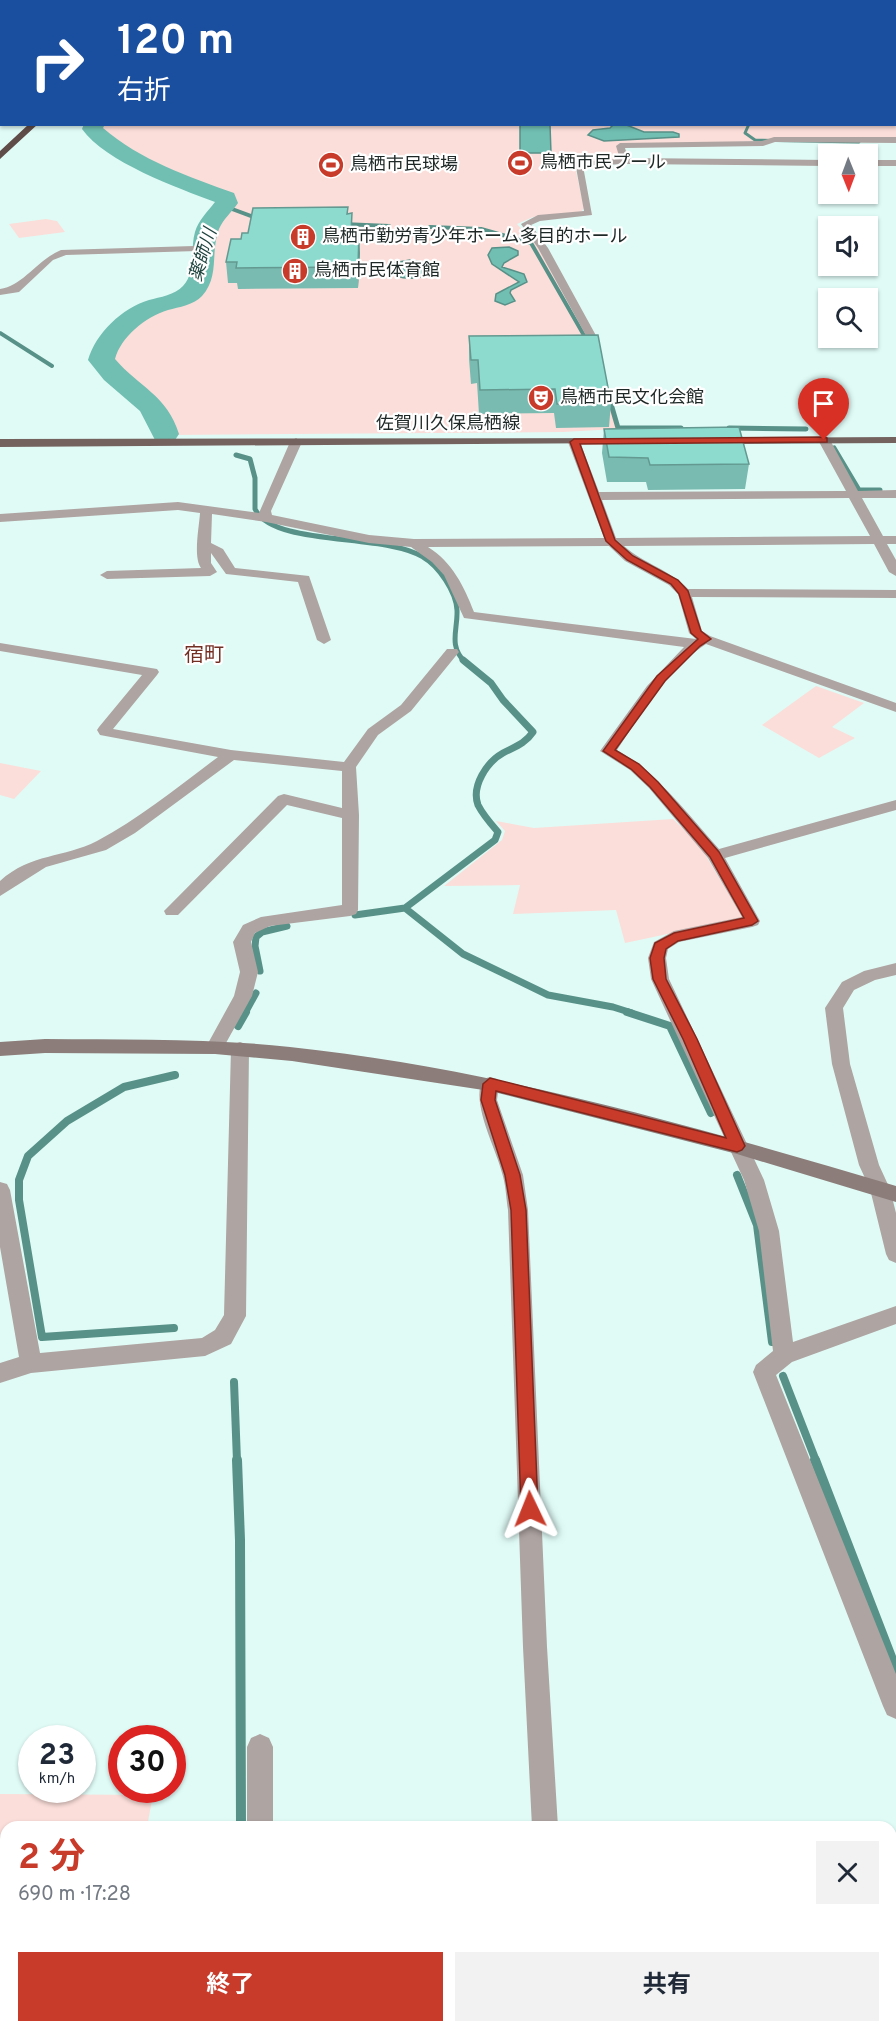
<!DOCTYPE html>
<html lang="ja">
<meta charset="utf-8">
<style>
body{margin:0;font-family:Overpass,"Noto Sans JP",sans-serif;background:#f2f2f3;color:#1f2937;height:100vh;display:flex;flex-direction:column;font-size:22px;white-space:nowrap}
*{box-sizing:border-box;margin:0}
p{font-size:20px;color:#747a83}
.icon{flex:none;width:33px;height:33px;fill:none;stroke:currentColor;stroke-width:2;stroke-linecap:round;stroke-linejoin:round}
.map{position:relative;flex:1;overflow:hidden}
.panel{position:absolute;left:0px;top:1821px;width:897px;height:212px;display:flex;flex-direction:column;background:#fff;border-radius:18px 18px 0 0;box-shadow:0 2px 4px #0004}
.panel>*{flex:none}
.banner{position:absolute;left:0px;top:0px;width:897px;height:126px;box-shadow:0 2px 4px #0004;background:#1a4fa0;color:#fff;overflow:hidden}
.needle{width:39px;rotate:179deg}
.fabs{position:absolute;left:818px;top:144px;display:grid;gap:12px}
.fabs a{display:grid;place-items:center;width:60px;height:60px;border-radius:0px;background:#fff;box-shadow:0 2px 4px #0004;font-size:30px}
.speed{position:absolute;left:18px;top:1725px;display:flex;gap:12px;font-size:30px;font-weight:700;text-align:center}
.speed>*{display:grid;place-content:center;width:78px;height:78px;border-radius:50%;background:#fff;box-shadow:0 2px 4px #0004;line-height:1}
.speed small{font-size:15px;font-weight:400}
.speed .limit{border:9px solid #d22;background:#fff;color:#111}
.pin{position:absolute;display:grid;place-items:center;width:51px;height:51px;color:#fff;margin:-62px -26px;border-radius:50% 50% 50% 0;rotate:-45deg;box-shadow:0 0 6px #0007}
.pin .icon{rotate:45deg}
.me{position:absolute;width:66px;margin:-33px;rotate:358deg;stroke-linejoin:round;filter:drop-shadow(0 0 4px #0008)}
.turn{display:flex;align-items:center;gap:21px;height:126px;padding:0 18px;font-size:27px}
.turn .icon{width:78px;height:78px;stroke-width:2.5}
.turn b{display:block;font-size:42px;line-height:51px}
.round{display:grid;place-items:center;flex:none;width:63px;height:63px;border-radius:0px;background:#f2f2f3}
.overview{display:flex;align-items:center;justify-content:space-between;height:102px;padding:0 18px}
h1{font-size:36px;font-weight:700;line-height:45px;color:#c83b2b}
.cta{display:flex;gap:12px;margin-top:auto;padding:12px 18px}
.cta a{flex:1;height:69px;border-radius:0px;background:#c83b2b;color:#fff;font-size:24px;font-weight:700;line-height:69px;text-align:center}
.cta a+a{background:#f2f2f3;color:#1f2937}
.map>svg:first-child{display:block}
.green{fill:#fbded9}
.water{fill:#71beb2;stroke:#589188;stroke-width:1.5}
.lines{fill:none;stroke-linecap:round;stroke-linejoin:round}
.stream-far5{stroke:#589188;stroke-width:3}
.stream-far4{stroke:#589188;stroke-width:4}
.stream-far3{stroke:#589188;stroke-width:5}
.stream-far2{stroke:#589188;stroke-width:7}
.stream-far1{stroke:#589188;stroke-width:8}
.stream{stroke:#589188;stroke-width:10}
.river{fill:#71beb2;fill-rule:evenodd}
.street{fill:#aea4a2;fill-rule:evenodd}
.secondary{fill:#8c7d7a;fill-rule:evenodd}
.primary{fill:#74625f;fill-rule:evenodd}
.highway{fill:#5f4b47;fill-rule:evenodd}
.wall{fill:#79bbb1}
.shaded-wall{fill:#639990}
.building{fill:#8ddace;stroke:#639990;stroke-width:1.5}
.route{fill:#c83b2b;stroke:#82261c;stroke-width:1.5}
.labels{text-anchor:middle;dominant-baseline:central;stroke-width:4.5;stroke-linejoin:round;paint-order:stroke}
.far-poi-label{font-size:18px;fill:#1e2826;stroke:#fff;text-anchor:start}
.far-water-label{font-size:18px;font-style:italic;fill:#1f433e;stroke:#fff}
.far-street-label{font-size:18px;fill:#1e2826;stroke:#fff}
.far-quarter-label{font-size:20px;fill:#732e24;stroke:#fff}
</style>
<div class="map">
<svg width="896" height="2032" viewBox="0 0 896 2032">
<rect width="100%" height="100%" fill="#e0fbf6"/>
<path class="green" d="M896 119V138L617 145 622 159 574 162 584 208 581 212 533 217 517 224 539 248 590 344 599 343 616 429 563 432 171 435 160 409 106 355C105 340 137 320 151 313 164 306 182 306 193 297 211 284 205 255 210 237 213 224 224 212 231 202L228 196C181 179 136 161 98 129L100 124H896Z
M46 219 57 221 65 232 19 238 9 224Z
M816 686 864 703 832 727 855 738 819 758 762 725Z
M0 763 41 771 14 799 0 795Z
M673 819 699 844 743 918 625 943 616 910 513 914 520 885 444 886 502 840 505 831 496 821 534 828Z
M0 1794 153 1795 147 1827H6V1978L0 1977Z"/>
<path class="water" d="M624 124 644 132H673L679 134V137L604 141 588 135 593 130 610 128 613 125Z
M520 125H550L551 153H520Z
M509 247 518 251V255L504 263 502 267 524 274 527 282 511 290 510 293 515 301 505 305 495 301 496 294 519 282 492 264 488 255 492 248Z
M410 260 427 263 433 270C423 281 398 281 387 270L393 263Z"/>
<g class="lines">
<path class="stream-far5" d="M749 124 745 133 755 140 859 142"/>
<path class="stream-far4" d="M224 206 259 219
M342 224 389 226
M430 227 481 229 531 243 589 344
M0 333 52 366"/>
<path class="stream-far3" d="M609 397 618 428H681
M729 428 806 429
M834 448 859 490H880
M236 455 250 459 255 478V509C273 547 385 533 423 557 439 566 456 592 457 610 458 630 448 645 465 662"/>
<path class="stream-far2" d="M405 908 463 954 548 995 613 1007 632 1013
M355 915 405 908 495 840 498 832C491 824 483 815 478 805 471 786 487 762 503 753 514 747 525 744 533 732L503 700 491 683 463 660
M260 971 255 946 256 937 262 932 287 926
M245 1013 256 993"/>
<path class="stream-far1" d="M627 1012 670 1026 711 1113
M238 1026 246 1012
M737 1175 757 1225 772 1342
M174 1328 42 1337 19 1200V1180L28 1156 67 1121 124 1087 175 1075
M783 1376 816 1461
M234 1382 237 1461"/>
<path class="stream" d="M237 1460 240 1540 241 1827
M815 1460 896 1670"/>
<path class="river" d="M202 0H219L220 2H203Z
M84 124H105L103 128C140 160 189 177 234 193L238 203C232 212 223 219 219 229 210 252 220 276 202 296 194 305 179 307 168 310 145 317 121 337 115 359 139 387 167 395 179 434L175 440 165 443 155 440 140 411 104 380 88 360C96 333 122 308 149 300 160 297 175 295 183 286 196 273 190 249 195 232 198 221 208 211 215 202 178 188 105 162 82 129Z"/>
<path class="street" d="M0 38H2V42H0Z
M0 99H2V103H0Z
M774 137H896V143L775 142 763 146 625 148 628 158 828 160V166L625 164 583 166 592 215 540 221 531 225 548 248 599 341 590 343 538 248 521 224 538 215 584 211 575 162 620 159 616 146 620 143 762 141Z
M867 160H896V166H867Z
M194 246 199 249 197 251 66 255 53 260 19 292 0 295V289C23 286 37 260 61 250Z
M824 437 830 440 858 491 896 490V498H862L883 536H896V544H887L896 560V576L889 572 874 544 624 546C643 563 670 570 688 589L896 590V598L692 597 702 631 710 636 896 703V712L706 644C667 669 643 712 617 750 659 775 686 812 719 849L896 800V810L725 858 760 921 758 925 752 927 679 942 668 949 666 958 669 979 764 1180 779 1231 793 1342 896 1306V1324L792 1362 776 1375 896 1674V1719L887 1715 883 1706 753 1372 756 1365 773 1351 759 1231 744 1180 651 979 648 958 654 942 674 931 742 917 708 858 649 788 630 770 600 751 647 686 684 647 464 618 444 575 432 562 411 547 369 543 266 522 212 514 211 543 223 549 235 568 309 576 331 640 324 644 317 640 298 582 226 574 211 553V563L217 572 210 576 107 579 100 575 107 571 201 568C193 557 199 528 200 513L178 510 0 522V514L178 502 259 513 290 442 296 438 302 442 271 511 272 515 369 535 414 539 604 538 568 442 570 440H578L580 442 599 492 846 491 818 440ZM849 498 870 536 616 538 602 500ZM609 546 625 561 669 585 678 594 689 633 696 639 474 612C464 586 452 562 428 547Z
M0 643 157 669 159 672 157 675 113 729 231 750 344 762 368 729 401 705 447 649H457L459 652 411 711 378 735 356 767 359 815 358 910 356 914 350 916 270 926 255 933 251 942 258 972 252 996 221 1052 215 1054 209 1052 206 1047 234 996 240 972 233 942 243 925 261 917 342 905V818L287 805 178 915H166L164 911 278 796 284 794 342 808V771L234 760 135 833 106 850 46 867 0 896V881C31 853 64 858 97 841 140 818 179 786 218 757L100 735 97 730 99 727 142 675 0 651Z
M896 963V975L875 980 854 990 843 1008 850 1064 879 1165 890 1189 896 1213V1263L889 1260 886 1254 870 1189 859 1165 832 1064 825 1008 842 982 864 971Z
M240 1042 246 1044 249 1049 246 1316 231 1344 205 1356 31 1373 0 1383V1363L19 1357 0 1247V1182L7 1184 10 1190 40 1353 202 1338 215 1330 224 1315 231 1049 234 1044Z
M490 1077 497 1079 499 1084 497 1100 523 1175 528 1210 547 1647 558 1827H532L523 1647 508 1210C506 1198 506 1185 502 1173 496 1148 470 1102 483 1079Z
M260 1734 269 1738 273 1747V1827H247V1747L251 1738Z
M0 1978 6 1979V2007L0 2006Z
M241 2026H270V2032H240Z
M542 2026H572V2032H542Z"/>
<path class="secondary" d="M651 0H706L709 2H652Z
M45 1039C127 1040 209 1038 290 1047 497 1069 697 1127 896 1186V1202L737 1154 490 1091 292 1061 215 1054 45 1053 0 1056V1042Z"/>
<path class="primary" d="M896 437V443L719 444 713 441 719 438Z
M625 438 629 439V443L0 447V439Z"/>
<path class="highway" d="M202 0 201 2H193L194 0Z
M29 124H38L0 159V151Z"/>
</g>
<path class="wall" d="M348 207V214L352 213V233L360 253 358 288 238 289 237 283H228L226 262 248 233Z
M469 336 611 403 609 427 556 428 554 413 479 414 477 383 471 384 469 359Z
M604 429 749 464 745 489 648 490 646 482H607L602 453Z"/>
<path class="shaded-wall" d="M110 0H121V2H110Z
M137 0H181L179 2H134Z
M359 232 360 253 358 288V267Z"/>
<path class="building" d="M30 0H110V2H32L29 1Z
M348 207 347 214 352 213 351 233 359 232 358 267 236 268 237 262H226L231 239H241L242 233H248L253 208Z
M598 335 611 403 557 404 555 389 480 390 478 360H471L469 336Z
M739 427 749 464 650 465 648 458 609 457 604 429Z"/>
<path class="route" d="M824 437 827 438V442L580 444 615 540 633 556 678 580 688 591 701 631 711 639 700 646 665 681 615 750 639 764 658 782 719 852 758 921 752 925 678 941 666 949 664 958 666 979 697 1039 745 1146 742 1150 737 1152 496 1091 495 1100 520 1175 526 1210 538 1509 536 1515 530 1517 523 1515 521 1509 511 1210 505 1175 481 1100 483 1084 490 1078 726 1138 683 1039 653 979 650 958 655 943 674 933 744 918 710 857 650 787 631 769 603 751 657 676 698 639 691 633 679 594 671 584 627 560 606 541 570 442 574 439Z"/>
<defs>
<g id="stadium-disc" transform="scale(1.35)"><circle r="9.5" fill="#c83b2b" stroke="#fff"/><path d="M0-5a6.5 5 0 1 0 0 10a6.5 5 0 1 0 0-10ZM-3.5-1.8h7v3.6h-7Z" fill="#fff"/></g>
<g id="building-disc" transform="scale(1.35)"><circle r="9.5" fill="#c83b2b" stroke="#fff"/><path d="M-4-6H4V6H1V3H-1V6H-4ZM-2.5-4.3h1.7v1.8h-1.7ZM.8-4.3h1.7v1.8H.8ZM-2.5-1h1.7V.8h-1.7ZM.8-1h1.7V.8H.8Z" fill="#fff"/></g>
<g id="theatre-disc" transform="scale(1.35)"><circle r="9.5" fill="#c83b2b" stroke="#fff"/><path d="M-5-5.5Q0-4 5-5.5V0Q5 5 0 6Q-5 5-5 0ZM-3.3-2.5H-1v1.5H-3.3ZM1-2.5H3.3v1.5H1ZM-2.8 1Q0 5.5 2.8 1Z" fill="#fff"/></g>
</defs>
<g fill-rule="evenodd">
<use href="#stadium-disc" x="520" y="163"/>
<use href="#stadium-disc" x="331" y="165"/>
<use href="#building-disc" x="303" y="237"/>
<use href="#building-disc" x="295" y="271"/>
<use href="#theatre-disc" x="541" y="398"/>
</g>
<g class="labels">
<g class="far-poi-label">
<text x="540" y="163">鳥栖市民プール</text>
<text x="350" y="165">鳥栖市民球場</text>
<text x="322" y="237">鳥栖市勤労青少年ホーム多目的ホール</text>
<text x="314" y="271">鳥栖市民体育館</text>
<text x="560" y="398">鳥栖市民文化会館</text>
</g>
<g class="far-water-label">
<text transform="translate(204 255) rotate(-73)">薬師川</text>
</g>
<g class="far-street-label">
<text x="448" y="424">佐賀川久保鳥栖線</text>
</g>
<g class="far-quarter-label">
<text x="204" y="656">宿町</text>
</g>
</g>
</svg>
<div class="fabs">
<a><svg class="needle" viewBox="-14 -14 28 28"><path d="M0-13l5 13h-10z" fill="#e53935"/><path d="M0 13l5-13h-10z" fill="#747a83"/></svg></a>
<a><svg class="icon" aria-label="sound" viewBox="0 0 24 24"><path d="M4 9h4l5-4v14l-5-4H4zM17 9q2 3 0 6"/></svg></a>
<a><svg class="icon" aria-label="search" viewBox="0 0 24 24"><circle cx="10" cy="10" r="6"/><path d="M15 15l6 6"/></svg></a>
</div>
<div class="speed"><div>23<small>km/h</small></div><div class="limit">30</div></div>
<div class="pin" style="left:824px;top:440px;background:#d93025"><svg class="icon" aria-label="arrive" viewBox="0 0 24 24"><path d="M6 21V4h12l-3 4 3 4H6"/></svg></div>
<svg class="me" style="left:530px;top:1509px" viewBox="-20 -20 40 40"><path d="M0-17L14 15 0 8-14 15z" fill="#c83b2b" stroke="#fff" stroke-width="4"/></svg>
<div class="banner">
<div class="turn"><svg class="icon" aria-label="right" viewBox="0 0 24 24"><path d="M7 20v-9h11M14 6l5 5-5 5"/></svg><div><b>120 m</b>右折</div></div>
</div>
<section class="panel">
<div class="overview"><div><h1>2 分</h1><p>690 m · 17:28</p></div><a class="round"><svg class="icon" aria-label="close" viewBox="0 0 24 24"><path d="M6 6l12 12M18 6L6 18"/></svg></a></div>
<div class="cta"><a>終了</a><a>共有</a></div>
</section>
</div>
